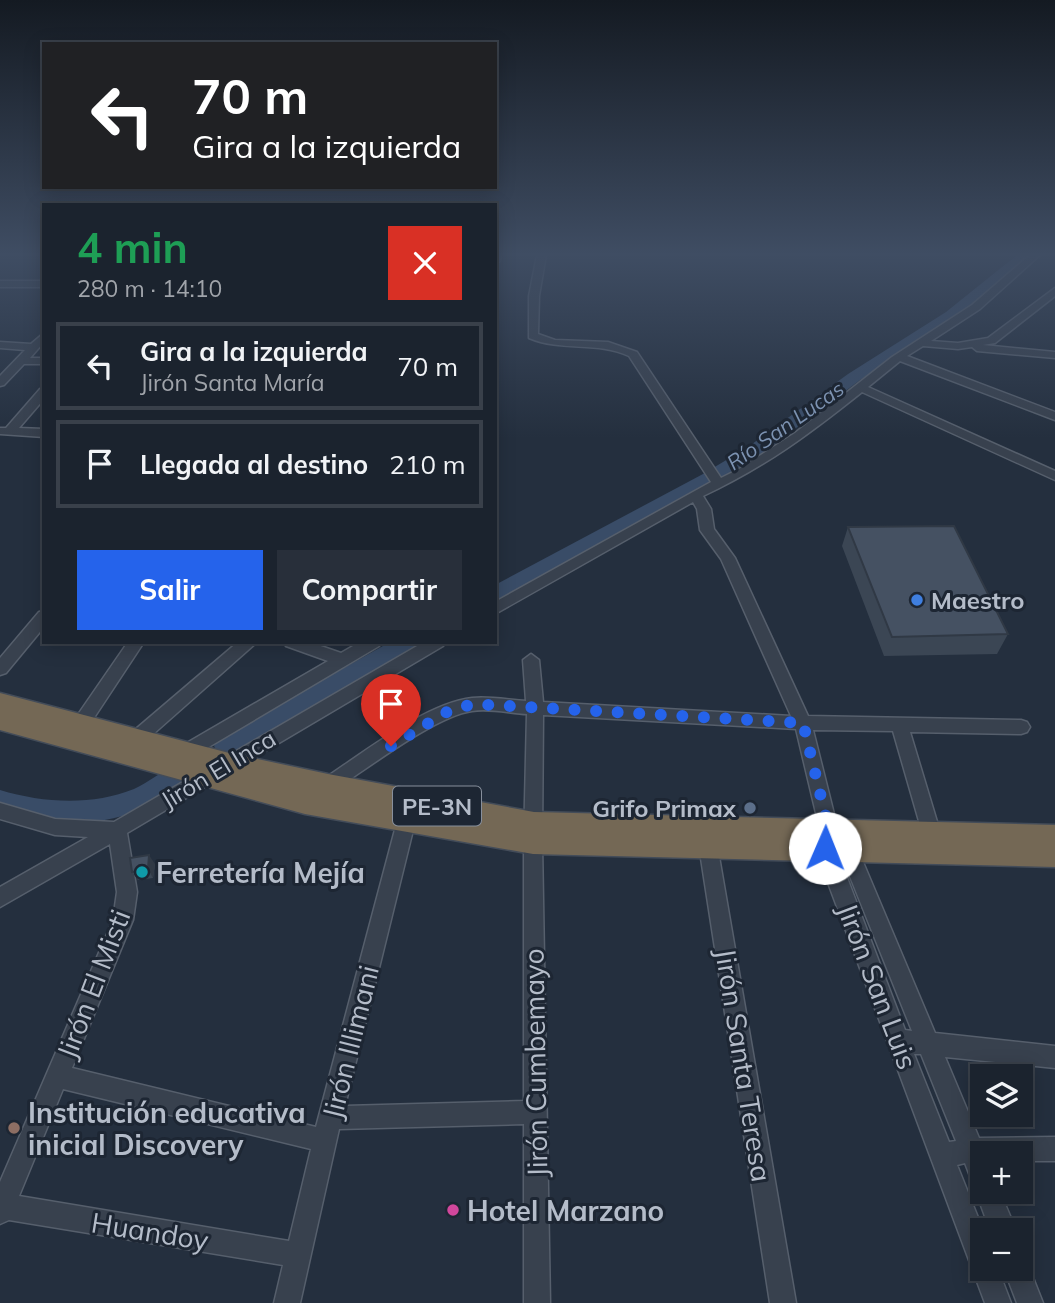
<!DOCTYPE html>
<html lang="es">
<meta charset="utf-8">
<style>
body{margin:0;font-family:Mulish,sans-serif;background:#282f3a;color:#f1f3f6;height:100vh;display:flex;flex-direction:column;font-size:26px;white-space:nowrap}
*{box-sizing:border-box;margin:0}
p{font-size:23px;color:#a0a4aa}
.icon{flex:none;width:38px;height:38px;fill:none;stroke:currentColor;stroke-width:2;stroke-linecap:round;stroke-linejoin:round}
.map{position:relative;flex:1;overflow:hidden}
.sheet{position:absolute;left:42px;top:203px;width:455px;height:441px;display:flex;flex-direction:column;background:#1b232e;border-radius:0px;box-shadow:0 4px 18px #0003,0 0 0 2px #39404a}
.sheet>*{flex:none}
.top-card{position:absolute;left:42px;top:42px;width:455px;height:147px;border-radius:0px;box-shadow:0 4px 18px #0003,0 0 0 2px #39404a;background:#202124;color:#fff;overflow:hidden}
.fabs{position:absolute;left:970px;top:1064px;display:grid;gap:14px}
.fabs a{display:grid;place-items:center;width:63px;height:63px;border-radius:0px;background:#1b232e;box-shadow:0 4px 18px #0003,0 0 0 2px #39404a;font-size:35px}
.pin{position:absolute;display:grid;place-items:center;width:60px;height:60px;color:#fff;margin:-72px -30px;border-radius:50% 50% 50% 0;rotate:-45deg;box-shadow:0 0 7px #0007}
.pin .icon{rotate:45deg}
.me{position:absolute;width:77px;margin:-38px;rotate:1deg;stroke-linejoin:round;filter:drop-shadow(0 0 5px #0008)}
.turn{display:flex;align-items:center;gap:24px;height:147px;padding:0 35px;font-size:32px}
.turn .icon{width:91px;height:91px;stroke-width:2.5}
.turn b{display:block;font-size:49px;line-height:60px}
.round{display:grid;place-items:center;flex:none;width:74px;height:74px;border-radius:0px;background:#282f3a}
.overview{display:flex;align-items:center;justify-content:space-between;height:119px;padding:0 35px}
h1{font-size:42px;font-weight:700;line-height:52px;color:#1e9e55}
.action{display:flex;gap:14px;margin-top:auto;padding:14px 35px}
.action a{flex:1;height:80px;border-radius:0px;background:#2563eb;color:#fff;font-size:28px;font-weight:700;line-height:80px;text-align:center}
.action a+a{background:#282f3a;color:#f1f3f6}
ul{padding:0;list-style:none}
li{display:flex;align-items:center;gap:21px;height:88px;margin:0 14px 10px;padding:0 21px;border:4px solid #39404a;border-radius:0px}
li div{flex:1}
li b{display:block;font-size:26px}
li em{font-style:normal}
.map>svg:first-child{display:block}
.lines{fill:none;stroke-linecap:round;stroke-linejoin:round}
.river{fill:#394c67;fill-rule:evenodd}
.minor-casing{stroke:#565f6c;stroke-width:3}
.highway-casing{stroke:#434c59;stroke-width:3}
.minor{fill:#38414e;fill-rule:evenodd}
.highway{fill:#746855;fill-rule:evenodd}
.wall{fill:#3b4654}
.shaded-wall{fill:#303945}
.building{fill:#455162;stroke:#303945;stroke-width:2}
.route{stroke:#2563eb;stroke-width:12;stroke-dasharray:0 21.6}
.shop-dot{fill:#3f7fe0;stroke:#1d2633;stroke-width:2.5}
.service-dot{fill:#5c6f8a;stroke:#1d2633;stroke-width:2.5}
.culture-dot{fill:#0f9aa8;stroke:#1d2633;stroke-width:2.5}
.education-dot{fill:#8d6e63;stroke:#1d2633;stroke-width:2.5}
.hotel-dot{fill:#d1479c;stroke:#1d2633;stroke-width:2.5}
.labels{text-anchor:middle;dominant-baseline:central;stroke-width:6;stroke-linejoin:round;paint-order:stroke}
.far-water-label{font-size:21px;font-style:italic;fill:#7c92b1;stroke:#1d2633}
.shield{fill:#1d2633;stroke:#878f9c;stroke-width:2}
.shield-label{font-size:23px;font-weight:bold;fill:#b4bcc9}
.poi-label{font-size:24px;font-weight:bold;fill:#b4bcc9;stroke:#1d2633;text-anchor:start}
.street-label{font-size:24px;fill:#b4bcc9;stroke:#1d2633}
.near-poi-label{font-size:28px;font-weight:bold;fill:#b4bcc9;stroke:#1d2633;text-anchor:start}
.near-street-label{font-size:28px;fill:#b4bcc9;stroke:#1d2633}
</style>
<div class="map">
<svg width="1055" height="1303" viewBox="0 0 1055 1303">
<rect width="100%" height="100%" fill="#242f3e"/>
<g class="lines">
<path class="river" d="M1017 255H1032L956 318 860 380 760 455 717 482 495 601V585L703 474 748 447 848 374 946 312Z
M390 642H420L417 648 236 753 227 756 218 753 214 746 218 739Z
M177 765 186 768 190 776C185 786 175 791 165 797 117 828 53 829 0 812V790C43 803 92 806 134 789 149 782 161 771 177 765Z"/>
<g class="minor-casing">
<path id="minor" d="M495 255H501L500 261 495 264Z
M537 255H546L539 296 538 334 555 340 608 342 637 352 721 478 739 469 795 433 892 357 972 305 1030 255H1040L980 309 931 341 958 343 988 338 1055 288V296L995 343 983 345 1055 352V358L977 351 972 347 958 349 923 346 907 356 1055 412V420L900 361 868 387 1055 471V480L862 392C808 435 765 467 703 496L711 509 714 529 735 558 808 716 1021 720 1027 722 1030 727 1027 732 1021 734 910 732 941 835 939 841 932 843 925 841 923 835 893 731 813 730 838 830 836 842 844 837 855 843 935 1033 1055 1046V1068L945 1057 979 1138 1055 1137V1161H1020V1153H982V1192H1000L1016 1230H990L976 1192 978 1186 973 1184 965 1163 957 1165 983 1230 982 1269H998L1011 1303H985L815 848 820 830 796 729 543 715 542 842 550 1303H524V1124L339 1129 300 1303H274L283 1265 9 1220 0 1224V1182L113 920 117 892 110 844 0 907V887L88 837 55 835 0 819V803L55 819 114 822 424 642H445L443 646 127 833 137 892 133 920 72 1068 316 1127 397 822 399 816 406 814 413 816 415 822 345 1106 524 1101V842L527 714C509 713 489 708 472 711 435 716 367 769 334 790L328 793 322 790 319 785 322 780C362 754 426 703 472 698 489 696 509 700 526 701L523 660 531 654 539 660 543 702 791 716 721 559 700 530 697 509 693 502 495 614V602L711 482 629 356C597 341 562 352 529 338V296ZM835 846 841 854 912 1031 905 1030ZM914 1054H921L956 1141 949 1142ZM63 1089 311 1149 289 1241 19 1196Z
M0 281H44V287H0Z
M44 333V342L30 358H44V364H24L4 385 0 386V376L25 350 0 348V342L31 344Z
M44 388V399L19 428 44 429V437L0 434V428H6L40 389Z
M44 611V627L6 673 0 675V658L39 612Z
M128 642H144L80 739 74 741 68 739 65 734 68 729Z
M238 642H257L142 744 136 746 130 744 127 739 130 734Z
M284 642H309L341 653 360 642H381L379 646 185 761 179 763 173 761 170 756 173 751 328 661 286 646Z
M707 831 714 833 716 839 796 1303H770L698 839 700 833Z
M1020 1257 1026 1260 1043 1303H1017L1004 1269H1020Z"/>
</g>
<g class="highway-casing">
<path id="highway" d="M0 693 229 753 328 774 534 812 1055 825V867L533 854 305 814 0 730Z"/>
</g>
<use href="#minor" class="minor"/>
<use href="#highway" class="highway"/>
</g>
<path class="wall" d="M848 527 1008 634 997 654 884 656 842 546Z
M155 864 153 878 138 880 132 872Z"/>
<path class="shaded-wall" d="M149 855 155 864 153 878 148 869Z"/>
<path class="building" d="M954 526 1008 634 892 637 848 527Z
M149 855 148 869 132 872 130 858Z"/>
<linearGradient id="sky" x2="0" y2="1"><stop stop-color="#141a22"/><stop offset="0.58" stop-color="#3f4d63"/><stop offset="1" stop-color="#3f4d63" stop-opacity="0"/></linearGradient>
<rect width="1055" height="438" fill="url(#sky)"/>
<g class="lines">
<path class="route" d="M391 746 447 712 473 704 803 723 829 830 825 848"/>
</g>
<circle class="shop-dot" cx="917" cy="600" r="7"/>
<circle class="service-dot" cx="750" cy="808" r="7"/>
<circle class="culture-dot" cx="142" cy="872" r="7"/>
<circle class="education-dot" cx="14" cy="1128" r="7"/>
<circle class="hotel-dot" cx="453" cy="1210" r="7"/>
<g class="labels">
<g class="far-water-label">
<text transform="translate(785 425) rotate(-35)">Río San Lucas</text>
</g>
<rect class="shield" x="393" y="786.5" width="88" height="39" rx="5"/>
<g class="shield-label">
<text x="437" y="806">PE-3N</text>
</g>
<g class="poi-label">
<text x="931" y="600">Maestro</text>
<text x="736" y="808" text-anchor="end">Grifo Primax</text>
</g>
<g class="street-label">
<text transform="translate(218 769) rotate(-31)">Jirón El Inca</text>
</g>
<g class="near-poi-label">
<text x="156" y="872">Ferretería Mejía</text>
<text x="28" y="1112">Institución educativa<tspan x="28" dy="32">inicial Discovery</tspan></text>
<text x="467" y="1210">Hotel Marzano</text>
</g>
<g class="near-street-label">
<text transform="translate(93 984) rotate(-69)">Jirón El Misti</text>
<text transform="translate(878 986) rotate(69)">Jirón San Luis</text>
<text transform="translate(350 1042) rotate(-76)">Jirón Illimani</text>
<text transform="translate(535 1063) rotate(-91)">Jirón Cumbemayo</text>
<text transform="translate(744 1065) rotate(81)">Jirón Santa Teresa</text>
<text transform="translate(150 1231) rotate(9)">Huandoy</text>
</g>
</g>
</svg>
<div class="fabs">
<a><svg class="icon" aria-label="layers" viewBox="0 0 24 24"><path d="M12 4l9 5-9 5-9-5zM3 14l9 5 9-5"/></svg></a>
<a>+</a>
<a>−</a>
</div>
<div class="pin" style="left:391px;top:746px;background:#d93025"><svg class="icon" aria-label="arrive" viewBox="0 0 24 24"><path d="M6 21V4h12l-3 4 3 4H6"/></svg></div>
<svg class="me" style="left:825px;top:848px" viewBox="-20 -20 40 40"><circle r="19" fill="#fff"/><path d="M0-13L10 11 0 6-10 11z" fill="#2563eb"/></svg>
<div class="top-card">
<div class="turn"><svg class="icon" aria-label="left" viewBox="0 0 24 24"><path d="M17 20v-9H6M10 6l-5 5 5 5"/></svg><div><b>70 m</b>Gira a la izquierda</div></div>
</div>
<section class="sheet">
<div class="overview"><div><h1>4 min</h1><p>280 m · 14:10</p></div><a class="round" style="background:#d93025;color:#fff"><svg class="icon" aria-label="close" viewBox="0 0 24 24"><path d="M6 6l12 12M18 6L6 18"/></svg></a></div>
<ul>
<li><svg class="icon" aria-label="left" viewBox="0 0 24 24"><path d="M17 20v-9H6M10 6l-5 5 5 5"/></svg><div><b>Gira a la izquierda</b><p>Jirón Santa María</p></div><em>70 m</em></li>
<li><svg class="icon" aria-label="arrive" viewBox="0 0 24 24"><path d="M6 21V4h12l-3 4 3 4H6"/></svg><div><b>Llegada al destino</b></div><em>210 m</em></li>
</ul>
<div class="action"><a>Salir</a><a>Compartir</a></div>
</section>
</div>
